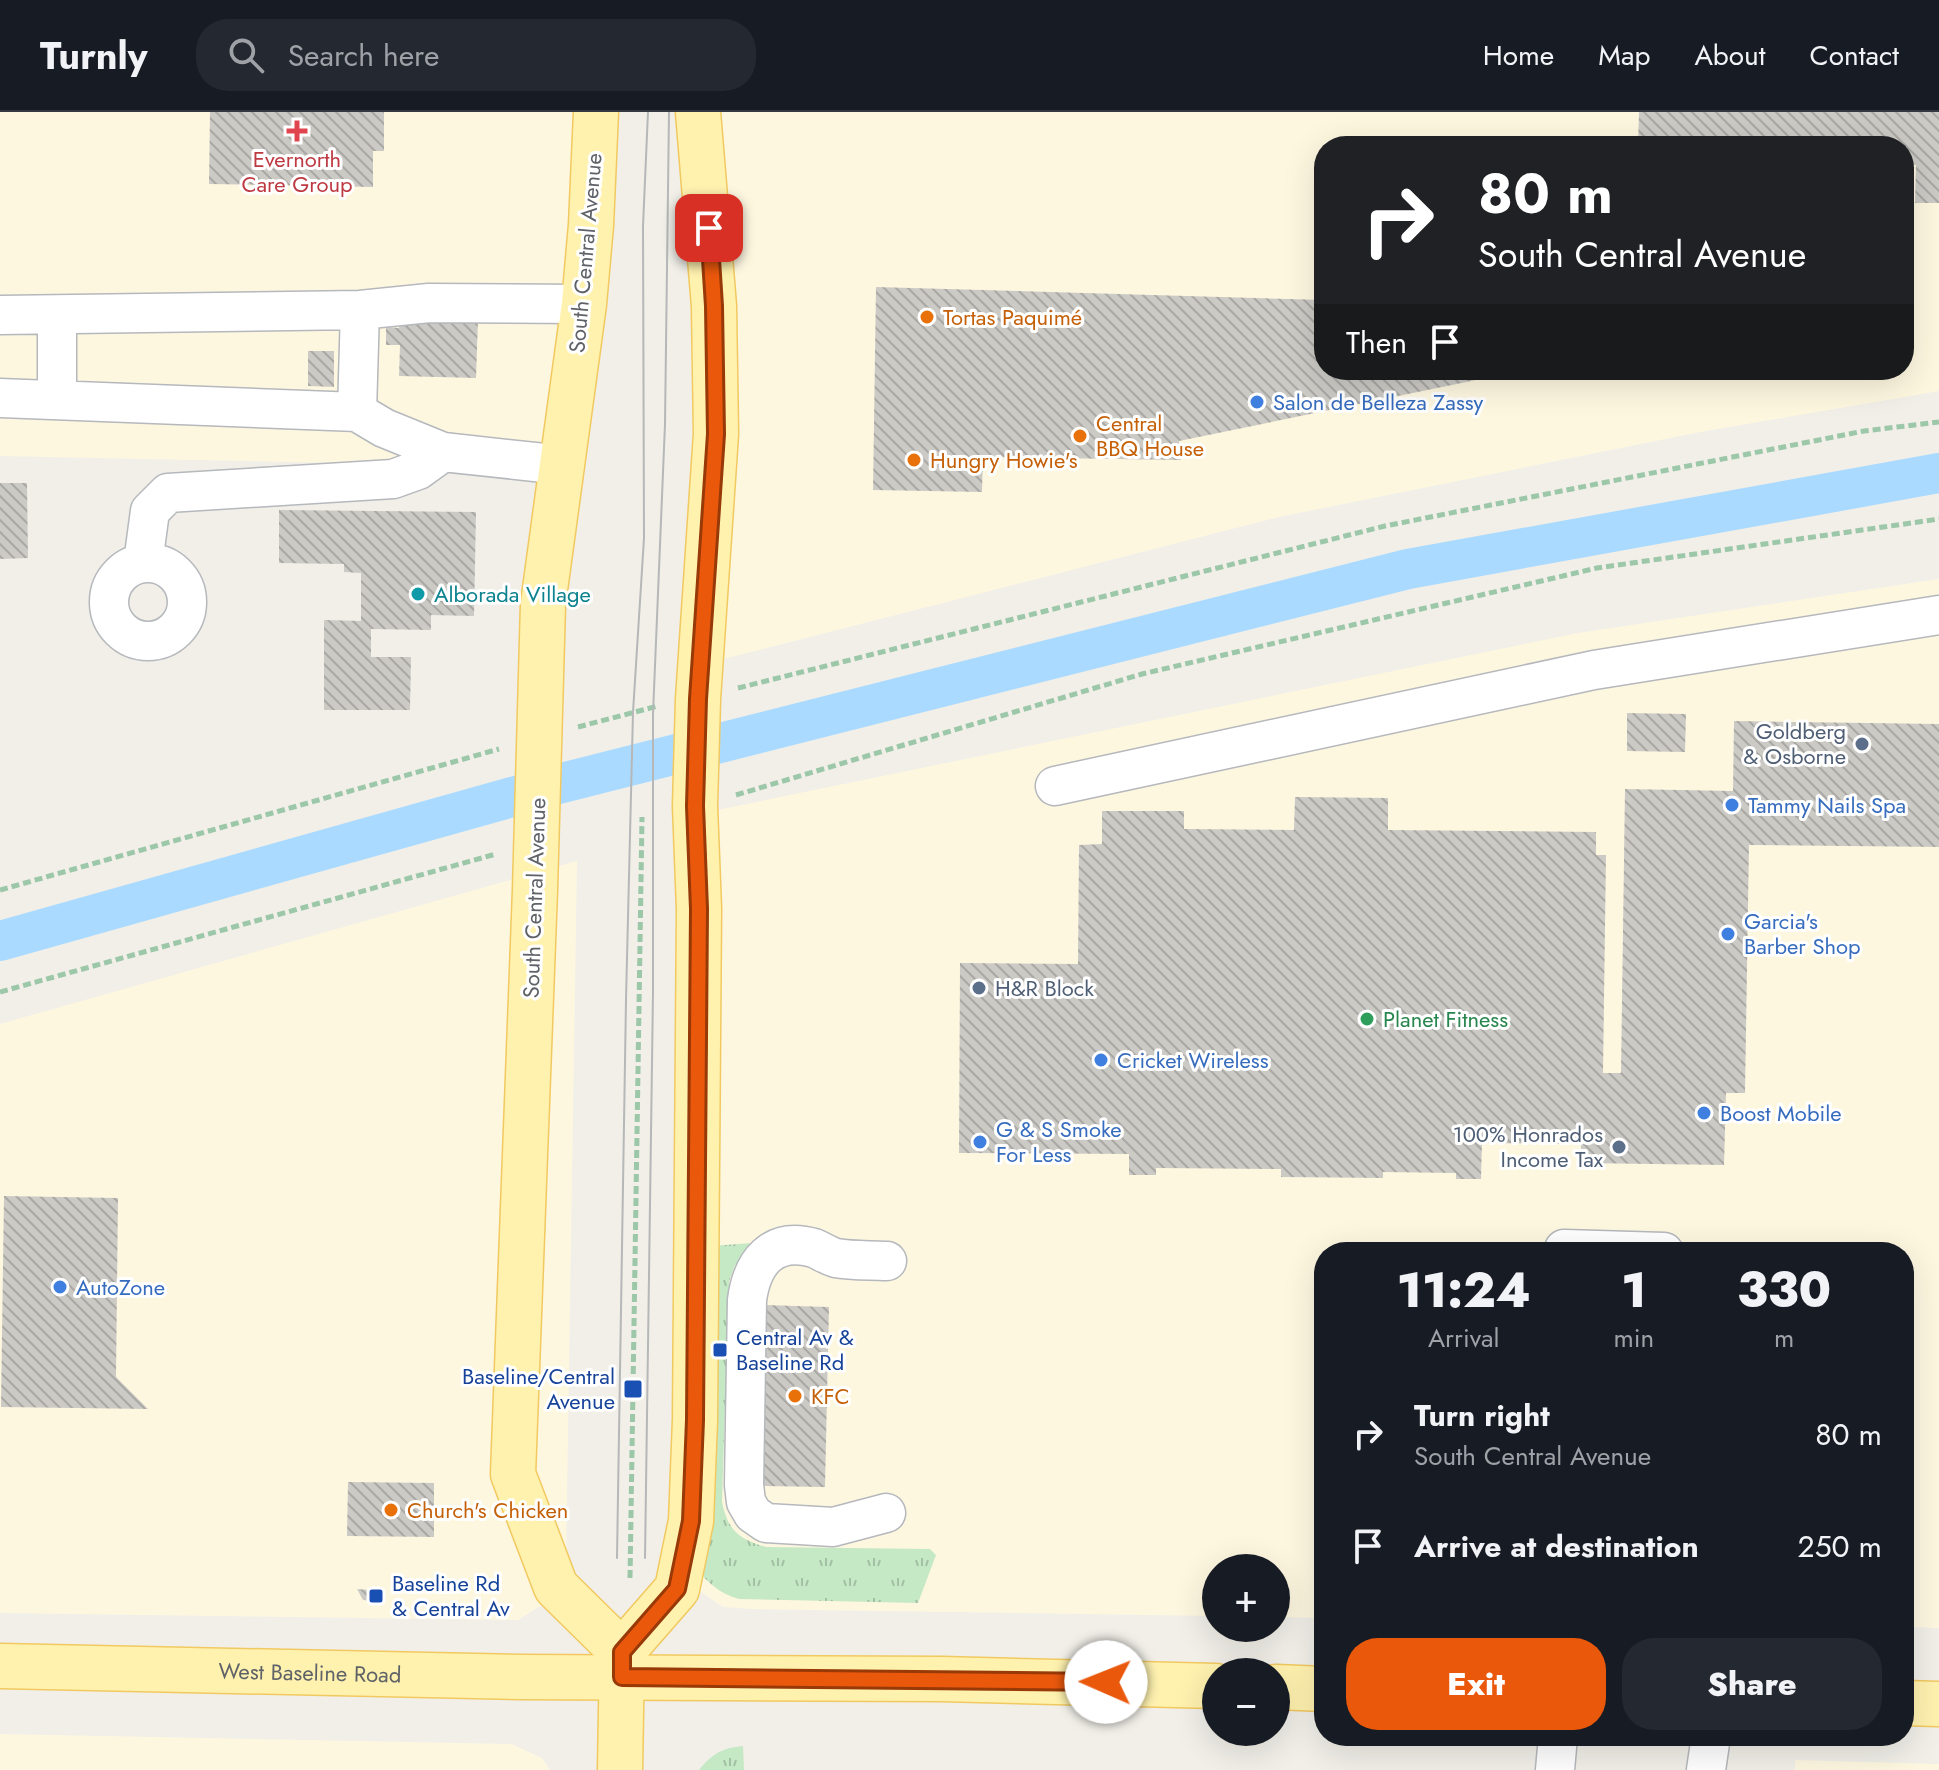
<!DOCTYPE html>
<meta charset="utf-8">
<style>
body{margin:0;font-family:Jost,sans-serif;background:#242831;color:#f1f3f6;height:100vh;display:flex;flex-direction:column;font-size:30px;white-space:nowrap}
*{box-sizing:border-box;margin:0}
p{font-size:26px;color:#9ea1a6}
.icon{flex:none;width:44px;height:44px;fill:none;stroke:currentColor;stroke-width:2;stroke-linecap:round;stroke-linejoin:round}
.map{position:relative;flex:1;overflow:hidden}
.panel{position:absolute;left:1314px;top:1130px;width:600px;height:504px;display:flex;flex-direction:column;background:#171b24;border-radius:32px;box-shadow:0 8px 32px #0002}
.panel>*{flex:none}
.hud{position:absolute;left:1314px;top:24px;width:600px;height:244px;border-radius:32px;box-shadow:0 8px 32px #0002;background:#202124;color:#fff;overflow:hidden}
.buttons{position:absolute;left:1202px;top:1442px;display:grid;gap:16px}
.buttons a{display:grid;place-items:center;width:88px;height:88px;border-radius:50%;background:#171b24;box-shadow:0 8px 32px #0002;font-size:40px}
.pin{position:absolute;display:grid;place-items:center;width:68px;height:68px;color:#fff;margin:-34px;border-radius:16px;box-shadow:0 4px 12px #0006}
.me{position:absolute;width:88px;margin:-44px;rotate:271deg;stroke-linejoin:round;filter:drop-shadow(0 0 6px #0008)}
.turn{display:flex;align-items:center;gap:28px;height:168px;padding:0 32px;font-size:36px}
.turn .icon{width:104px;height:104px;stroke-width:2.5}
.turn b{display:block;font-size:56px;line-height:68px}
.then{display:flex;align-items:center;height:76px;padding:0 32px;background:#0003;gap:16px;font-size:30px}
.eta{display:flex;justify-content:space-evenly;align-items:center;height:136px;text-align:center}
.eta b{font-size:48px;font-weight:800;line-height:56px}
.cta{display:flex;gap:16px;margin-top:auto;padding:16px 32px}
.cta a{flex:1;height:92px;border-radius:32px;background:#ea580c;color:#fff;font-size:32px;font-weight:800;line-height:92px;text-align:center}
.cta a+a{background:#242831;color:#f1f3f6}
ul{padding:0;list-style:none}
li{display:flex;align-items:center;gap:24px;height:112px;padding:0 32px}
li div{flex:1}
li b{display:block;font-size:30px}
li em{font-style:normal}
header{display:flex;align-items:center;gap:48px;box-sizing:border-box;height:112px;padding:0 40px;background:#171b24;border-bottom:2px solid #363941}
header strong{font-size:38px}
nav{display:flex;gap:44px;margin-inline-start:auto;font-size:28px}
.search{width:560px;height:72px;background:#242831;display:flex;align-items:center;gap:20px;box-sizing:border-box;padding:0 28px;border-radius:32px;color:#9ea1a6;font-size:30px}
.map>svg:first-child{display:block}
.commercial{fill:#fef7e0;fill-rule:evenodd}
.grass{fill:url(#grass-tufts)}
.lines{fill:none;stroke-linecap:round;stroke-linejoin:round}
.canal{stroke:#aadaff;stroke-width:40}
.building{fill:url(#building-back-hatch)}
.minor-casing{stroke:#b5b8bc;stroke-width:41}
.major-casing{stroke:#f2c960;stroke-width:47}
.path{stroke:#9cc7a9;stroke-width:5;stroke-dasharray:8 4;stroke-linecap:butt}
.minor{stroke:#fff;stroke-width:38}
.major{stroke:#fff2af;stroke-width:44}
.tram{stroke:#b6b7b8;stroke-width:2}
.route-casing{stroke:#983908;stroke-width:20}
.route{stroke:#ea580c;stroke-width:14}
.health-dot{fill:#e0444e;stroke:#fff;stroke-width:3}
.food-dot{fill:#e8710a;stroke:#fff;stroke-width:3}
.shop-dot{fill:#3f7fe0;stroke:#fff;stroke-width:3}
.culture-dot{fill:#0f9aa8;stroke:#fff;stroke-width:3}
.service-dot{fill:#5c6f8a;stroke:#fff;stroke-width:3}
.leisure-dot{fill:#2e9e5b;stroke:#fff;stroke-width:3}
.transit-dot{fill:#1a4fb4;stroke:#fff;stroke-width:3}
.labels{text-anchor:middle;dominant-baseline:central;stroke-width:6;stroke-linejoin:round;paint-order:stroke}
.health-label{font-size:22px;fill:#be3a42;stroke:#fff}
.street-label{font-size:22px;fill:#5f6368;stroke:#fff}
.food-label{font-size:22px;fill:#c56008;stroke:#fff;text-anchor:start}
.shop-label{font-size:22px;fill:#366cbe;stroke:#fff;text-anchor:start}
.culture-label{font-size:22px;fill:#0d838f;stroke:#fff;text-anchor:start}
.service-label{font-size:22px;fill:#4e5e75;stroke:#fff;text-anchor:end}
.leisure-label{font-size:22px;fill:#27864d;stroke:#fff;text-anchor:start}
.transit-label{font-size:22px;fill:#164399;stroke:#fff;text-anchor:start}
</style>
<header>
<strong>Turnly</strong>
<div class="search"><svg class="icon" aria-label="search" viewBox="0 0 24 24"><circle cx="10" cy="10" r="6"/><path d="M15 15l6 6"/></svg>Search here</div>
<nav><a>Home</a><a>Map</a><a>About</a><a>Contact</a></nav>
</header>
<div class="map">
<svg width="1939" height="1658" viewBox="0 0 1939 1658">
<defs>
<pattern id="grass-tufts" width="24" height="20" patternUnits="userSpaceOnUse" patternTransform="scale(2)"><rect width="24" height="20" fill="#c5e8c5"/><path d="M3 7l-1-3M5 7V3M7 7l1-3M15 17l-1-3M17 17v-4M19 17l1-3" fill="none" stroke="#a3c0a4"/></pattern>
<pattern id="building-back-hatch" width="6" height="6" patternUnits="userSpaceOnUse" patternTransform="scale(2)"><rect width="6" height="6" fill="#cccac5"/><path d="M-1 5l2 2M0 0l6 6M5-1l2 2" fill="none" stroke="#a9a8a4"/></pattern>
</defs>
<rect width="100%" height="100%" fill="#f1efe8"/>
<path class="commercial" d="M0 0H592L585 356 0 344Z
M699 0H1939V279L1695 321 1279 405 704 552ZM1324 34H1904V258H1324Z
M1939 467V1516L1904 1515V1140H1324V1506L1276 1505V1456H1216V1504L751 1497 723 1495 701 1480 687 1455 698 702 1578 521Z
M577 749 566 1447 555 1485 518 1508 0 1501V912Z
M0 1622 511 1632 542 1646 550 1658H0Z
M1795 1648 1939 1652V1658H1795Z"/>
<path class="grass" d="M752 1131 735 1153 729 1169 722 1390C728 1418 738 1427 766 1435L930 1437 936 1443 918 1491 739 1487C720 1482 707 1470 695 1455L698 1135Z
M743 1634 744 1658H699C712 1642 722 1636 743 1634Z"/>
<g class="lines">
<path class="canal" d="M0 829 562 671 1408 457 1939 361"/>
</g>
<path class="building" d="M210 0H384V39H373V75L209 72Z
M1639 0H1939V91H1915L1916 53 1904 52V34H1638Z
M876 175 1324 188V258L1520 259 1179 329 1181 348 983 345 982 380 873 378Z
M400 208H478L476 266 399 264 400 233H386V215L399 216Z
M308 239H334V275L308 274Z
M0 371H27L28 446 0 447Z
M279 398 476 400 474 504 431 503V518L371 517V545H411L410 598H324V508L361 509V461L344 460V452L279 451Z
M1627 601 1686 602 1685 640 1627 639Z
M1734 609 1939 612V735L1749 733 1745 981H1726L1724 1053 1581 1051V1032L1482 1031 1481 1067H1456V1061L1383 1060V1066L1281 1065V1057L1156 1056V1063H1129V1042L959 1041 960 851 1078 852 1079 733 1102 732V699H1184V717L1294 718 1295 685 1388 686V718L1596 720V743H1606L1603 961H1621L1625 677 1733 679Z
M4 1084 118 1086 116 1265 148 1297 1 1295Z
M765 1193 829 1195 825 1375 762 1374Z
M348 1370 434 1371V1425L347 1424Z
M357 1477 381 1479 380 1490 363 1488Z"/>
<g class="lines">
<g class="minor-casing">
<path id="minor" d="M0 203 360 198 429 191 584 192
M0 286 357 300 384 316 443 340 563 353
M57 287V203
M357 300 360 198
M109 490a39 39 0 1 1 78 0a39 39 0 1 1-78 0Z
M143 451 150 399 168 381 393 367 418 358 443 340
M1055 674 1594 558 1939 503
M1564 1137 1664 1140
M886 1401 833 1415 766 1411 753 1402 746 1390 744 1373 747 1188C752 1151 772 1124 814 1136 821 1139 829 1144 836 1146 852 1149 870 1148 887 1149
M1555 1658 1558 1624
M1706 1658 1711 1624"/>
</g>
<g class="major-casing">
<g id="major">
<path d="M596 0 591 113 584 192 543 492 535 778 513 1362 556 1475 622 1540"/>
<path id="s1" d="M0 1554 521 1565 942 1567 1216 1574"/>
<path d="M1276 1575 1324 1577"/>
<path d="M1904 1591 1939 1592"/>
<path d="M620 1658 622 1540 677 1477 691 1409 695 1308 699 797 695 694 698 587 716 322 714 194 698 0"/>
</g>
</g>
<path class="path" d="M738 576 1385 414 1864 319 1939 310
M578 615 658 594
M736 683 1142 562 1597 456 1939 407
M0 778 499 637
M0 880 496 742
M630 1466 642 705"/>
<use href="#minor" class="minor"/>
<use href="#major" class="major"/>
<path class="tram" d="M617 1446 626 888 633 600 644 426 643 114 648 0
M645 1446 653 880V602L665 312 669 0"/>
</g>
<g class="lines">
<g class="route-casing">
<path id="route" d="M709 116 714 194 716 322 698 587 695 694 699 797 695 1308 691 1409 677 1477 622 1540V1565L1106 1570"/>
</g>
<use href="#route" class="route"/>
</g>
<path class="health-dot" d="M293 7h8v8h8v8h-8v8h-8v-8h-8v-8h8z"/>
<g class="food-dot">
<circle cx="927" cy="205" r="8"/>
<circle cx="1080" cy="324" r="8"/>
<circle cx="914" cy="348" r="8"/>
<circle cx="795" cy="1284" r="8"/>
<circle cx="391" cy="1398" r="8"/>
</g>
<g class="shop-dot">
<circle cx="1257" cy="290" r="8"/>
<circle cx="1732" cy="693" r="8"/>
<circle cx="1728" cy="822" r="8"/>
<circle cx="1101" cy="948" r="8"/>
<circle cx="1704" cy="1001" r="8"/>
<circle cx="980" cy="1030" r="8"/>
<circle cx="60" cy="1175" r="8"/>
</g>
<circle class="culture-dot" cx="418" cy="482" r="8"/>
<g class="service-dot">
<circle cx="1862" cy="632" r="8"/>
<circle cx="979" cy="876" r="8"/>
<circle cx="1619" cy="1035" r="8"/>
</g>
<circle class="leisure-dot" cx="1367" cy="907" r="8"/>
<g class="transit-dot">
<rect x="712" y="1230" width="16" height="16" rx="4"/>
<rect x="623" y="1267" width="20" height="20" rx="4"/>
<rect x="368" y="1476" width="16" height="16" rx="4"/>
</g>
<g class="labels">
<g class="health-label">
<text x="297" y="47">Evernorth<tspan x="297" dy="25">Care Group</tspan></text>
</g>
<g class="street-label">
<text transform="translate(585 141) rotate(-85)">South Central Avenue</text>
<text transform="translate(534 786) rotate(-88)">South Central Avenue</text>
<text stroke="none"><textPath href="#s1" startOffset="310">West Baseline Road</textPath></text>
</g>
<g class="food-label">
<text x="943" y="205">Tortas Paquimé</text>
<text x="1096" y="311">Central<tspan x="1096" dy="25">BBQ House</tspan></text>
<text x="930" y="348">Hungry Howie's</text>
<text x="811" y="1284">KFC</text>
<text x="407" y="1398">Church's Chicken</text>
</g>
<g class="shop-label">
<text x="1273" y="290">Salon de Belleza Zassy</text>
<text x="1748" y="693">Tammy Nails Spa</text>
<text x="1744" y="809">Garcia's<tspan x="1744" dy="25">Barber Shop</tspan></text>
<text x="1117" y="948">Cricket Wireless</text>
<text x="1720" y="1001">Boost Mobile</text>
<text x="996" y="1017">G &amp; S Smoke<tspan x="996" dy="25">For Less</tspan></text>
<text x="76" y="1175">AutoZone</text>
</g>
<g class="culture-label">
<text x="434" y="482">Alborada Village</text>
</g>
<g class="service-label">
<text x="1846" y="619">Goldberg<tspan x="1846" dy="25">&amp; Osborne</tspan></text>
<text x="995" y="876" text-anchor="start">H&amp;R Block</text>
<text x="1603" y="1022">100% Honrados<tspan x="1603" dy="25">Income Tax</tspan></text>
</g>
<g class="leisure-label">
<text x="1383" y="907">Planet Fitness</text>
</g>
<g class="transit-label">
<text x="736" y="1225">Central Av &amp;<tspan x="736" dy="25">Baseline Rd</tspan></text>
<text x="615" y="1264" text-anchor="end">Baseline/Central<tspan x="615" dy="25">Avenue</tspan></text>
<text x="392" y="1471">Baseline Rd<tspan x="392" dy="25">&amp; Central Av</tspan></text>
</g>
</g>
</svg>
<div class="buttons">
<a>+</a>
<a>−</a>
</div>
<div class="pin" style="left:709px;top:116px;background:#d93025"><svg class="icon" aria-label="arrive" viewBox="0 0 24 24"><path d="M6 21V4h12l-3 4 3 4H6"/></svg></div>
<svg class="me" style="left:1106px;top:1570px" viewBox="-20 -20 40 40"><circle r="19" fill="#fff"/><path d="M0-13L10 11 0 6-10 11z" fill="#ea580c"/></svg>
<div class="hud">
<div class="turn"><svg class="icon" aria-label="right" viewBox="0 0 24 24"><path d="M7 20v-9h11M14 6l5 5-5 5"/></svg><div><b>80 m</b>South Central Avenue</div></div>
<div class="then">Then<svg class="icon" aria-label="arrive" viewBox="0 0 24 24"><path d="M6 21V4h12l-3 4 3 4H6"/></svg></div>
</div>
<section class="panel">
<div class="eta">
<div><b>11:24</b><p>Arrival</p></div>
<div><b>1</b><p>min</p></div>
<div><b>330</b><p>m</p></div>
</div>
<ul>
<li><svg class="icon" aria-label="right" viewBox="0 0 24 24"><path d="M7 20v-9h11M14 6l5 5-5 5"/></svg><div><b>Turn right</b><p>South Central Avenue</p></div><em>80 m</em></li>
<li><svg class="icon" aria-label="arrive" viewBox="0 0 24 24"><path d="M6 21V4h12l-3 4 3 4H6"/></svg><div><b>Arrive at destination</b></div><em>250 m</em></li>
</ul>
<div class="cta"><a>Exit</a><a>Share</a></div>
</section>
</div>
